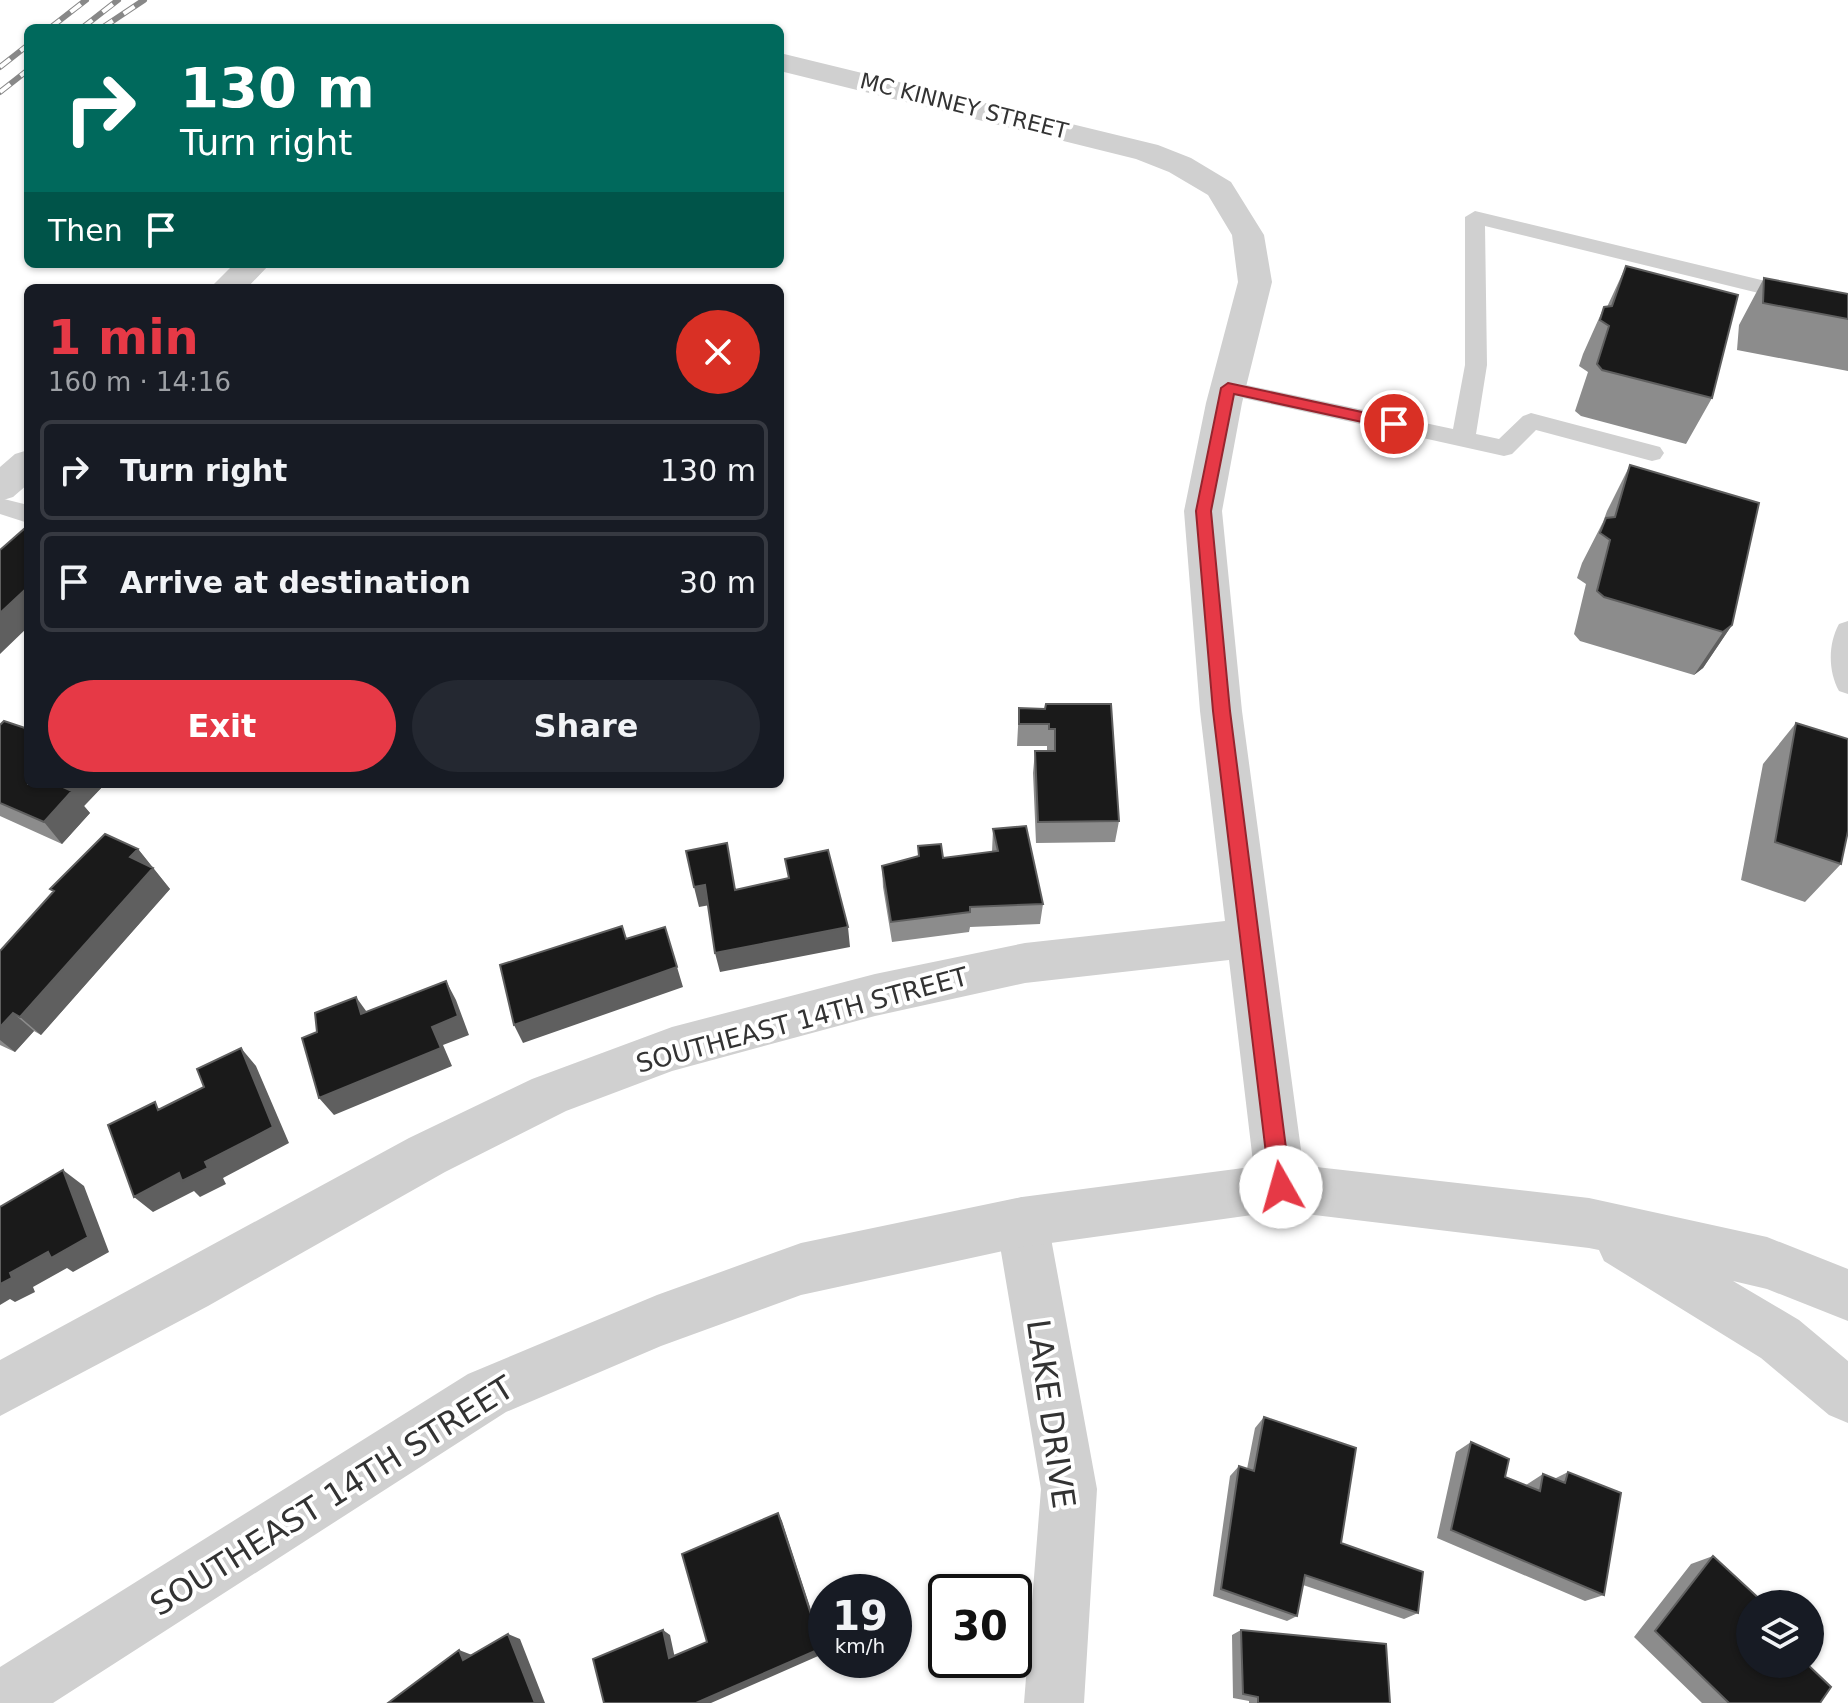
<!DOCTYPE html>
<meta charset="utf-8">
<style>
body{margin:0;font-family:"DejaVu Sans",sans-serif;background:#242831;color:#f1f3f6;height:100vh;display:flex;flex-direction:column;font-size:30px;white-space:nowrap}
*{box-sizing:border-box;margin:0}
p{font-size:26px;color:#9ea1a6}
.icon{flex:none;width:44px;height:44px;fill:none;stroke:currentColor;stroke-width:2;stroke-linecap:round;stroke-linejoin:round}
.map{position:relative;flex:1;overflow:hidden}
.side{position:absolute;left:24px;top:284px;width:760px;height:504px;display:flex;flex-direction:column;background:#171b24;border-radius:12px;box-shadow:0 2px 6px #0004}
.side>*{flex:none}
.top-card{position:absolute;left:24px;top:24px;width:760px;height:244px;border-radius:12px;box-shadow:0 2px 6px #0004;background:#00695c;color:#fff;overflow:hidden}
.fabs{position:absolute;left:1736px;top:1590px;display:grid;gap:16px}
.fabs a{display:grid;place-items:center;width:88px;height:88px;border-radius:50%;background:#171b24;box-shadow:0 2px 6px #0004;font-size:40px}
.speed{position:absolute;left:808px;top:1574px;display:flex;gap:16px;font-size:40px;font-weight:700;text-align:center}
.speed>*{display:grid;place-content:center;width:104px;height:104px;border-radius:50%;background:#171b24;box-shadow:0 2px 6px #0004;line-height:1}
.speed small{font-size:20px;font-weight:400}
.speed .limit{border:4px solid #111;border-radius:12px;background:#fff;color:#111}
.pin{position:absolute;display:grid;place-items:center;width:68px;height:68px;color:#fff;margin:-34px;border:4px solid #fff;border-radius:50%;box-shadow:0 2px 8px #0007}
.me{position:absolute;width:88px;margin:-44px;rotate:353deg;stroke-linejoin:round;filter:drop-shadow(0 0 6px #0008)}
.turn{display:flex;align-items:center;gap:28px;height:168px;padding:0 24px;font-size:36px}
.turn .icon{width:104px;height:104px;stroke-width:2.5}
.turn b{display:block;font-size:56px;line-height:68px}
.then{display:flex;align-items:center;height:76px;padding:0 24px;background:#0003;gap:16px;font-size:30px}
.round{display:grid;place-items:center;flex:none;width:84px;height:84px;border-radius:42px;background:#242831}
.headline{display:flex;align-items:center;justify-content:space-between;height:136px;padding:0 24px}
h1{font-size:48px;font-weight:700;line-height:60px;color:#e63946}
.action{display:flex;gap:16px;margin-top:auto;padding:16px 24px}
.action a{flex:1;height:92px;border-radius:48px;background:#e63946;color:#fff;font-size:32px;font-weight:700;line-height:92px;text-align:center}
.action a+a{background:#242831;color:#f1f3f6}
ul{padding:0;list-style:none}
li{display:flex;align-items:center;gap:24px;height:100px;margin:0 16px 12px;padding:0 8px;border:4px solid #363941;border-radius:12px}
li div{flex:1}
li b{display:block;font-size:30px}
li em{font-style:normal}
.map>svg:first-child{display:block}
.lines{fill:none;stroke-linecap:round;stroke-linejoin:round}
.service{fill:#d0d0d0;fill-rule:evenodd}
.minor{fill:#d0d0d0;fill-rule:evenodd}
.tertiary{fill:#d0d0d0;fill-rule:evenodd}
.rail-casing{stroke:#888;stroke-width:6}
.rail{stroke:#fff;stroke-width:4;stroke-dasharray:13;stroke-linecap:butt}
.wall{fill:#8c8c8c}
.shaded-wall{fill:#5f5f5f}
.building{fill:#1a1a1a;stroke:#5f5f5f;stroke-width:2}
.route{fill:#e63946;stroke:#96252e;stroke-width:2}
.labels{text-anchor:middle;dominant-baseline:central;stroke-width:8;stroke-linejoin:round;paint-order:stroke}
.far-street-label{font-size:22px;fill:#333;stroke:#fff}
.street-label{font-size:26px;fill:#333;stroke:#fff}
.near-street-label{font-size:32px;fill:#333;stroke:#fff}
</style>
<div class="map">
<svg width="1848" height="1703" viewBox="0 0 1848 1703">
<rect width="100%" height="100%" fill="#fff"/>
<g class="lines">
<path class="service" d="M1475 211 1848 301V315L1485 226 1487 365 1476 434 1499 439 1523 416 1531 413 1660 447 1664 453 1660 459 1652 461 1536 430 1512 454 1504 456 1220 393 1217 388 1220 383 1228 381 1453 429 1465 365V217Z
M0 498 28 505V523L0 514Z
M1848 621V694L1839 691C1828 671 1828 644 1839 624Z"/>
<path class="minor" d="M780 53 1158 145 1191 158 1231 182 1264 235 1272 282 1242 403 1222 511 1242 711 1306 1187 1299 1204 1281 1211 1263 1204 1256 1187 1229 960 1025 983 875 1016 672 1071 566 1111 445 1172 208 1306 0 1416V1360L409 1138 532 1079 672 1027 875 974 1025 943 1225 921 1200 711 1184 511 1206 403 1238 282 1232 235 1208 195 1169 172 1136 159 780 71Z
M234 264H270L247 288H210Z
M28 450V484L13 497 0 501V467L15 454Z
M1022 1197 1040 1204 1048 1222 1097 1489 1084 1703H1024L1041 1489 996 1222 1004 1204Z"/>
<path class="tertiary" d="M1281 1163 1589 1198 1767 1237 1848 1269V1321L1767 1289 1733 1281 1799 1320 1848 1361V1423L1829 1415 1761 1358 1604 1261 1599 1250 1589 1248 1281 1211 1022 1247 801 1295 661 1346 506 1412 53 1703H0V1667L468 1374 657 1295 801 1243 1022 1197Z"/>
<g class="rail-casing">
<path id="rail" d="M50 28 86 0
M82 28 118 0
M102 28 144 0
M0 67 28 45
M0 92 28 70"/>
</g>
<use href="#rail" class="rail"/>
</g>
<path class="wall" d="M1626 266 1712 398 1686 444 1581 416 1575 411 1588 372 1579 366 1583 354 1604 307H1607Z
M1764 278 1848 294V371L1737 350 1739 325Z
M1630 465 1732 625 1703 668 1694 675 1580 641 1574 634 1586 584 1577 578 1582 563 1603 522 1607 511Z
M1019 708 1045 709 1119 821 1115 842 1036 843 1033 773 1035 751H1047V746H1017Z
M1796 723 1841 864 1805 902 1741 880 1763 764Z
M0 725 105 784 84 806 90 813 62 844 0 816Z
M993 829 1043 904 1040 924 970 927 969 932 892 942 883 887 882 866 918 856V846L943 858 992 852Z
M138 849 170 889 41 1035 34 1031 15 1052 0 1045V951L53 892 50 889Z
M1264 1417 1341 1543 1418 1613 1404 1619 1303 1585 1297 1616 1287 1621 1213 1596 1230 1476 1239 1466 1247 1469 1255 1428Z
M1471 1442 1505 1477 1526 1485 1543 1474 1554 1479 1568 1472 1604 1595 1585 1601 1437 1538 1456 1452Z
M1713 1556 1750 1604 1820 1703H1702L1634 1637 1691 1564Z
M1241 1630 1390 1703H1249V1701L1233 1698 1232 1635Z"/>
<path class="shaded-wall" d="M28 587V627L0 654V613Z
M1732 625 1703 668 1694 675 1723 632Z
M67 784H105L84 806 90 813 62 844 44 822 63 787Z
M138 849 170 889 41 1035 20 1017 130 857Z
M705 885 710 905 699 907 694 887Z
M848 927 850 947 720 972 715 953Z
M677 967 683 987 523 1043 514 1025Z
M446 981 456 1000 469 1035 443 1045 452 1066 334 1115 319 1098 432 1027Z
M356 997 369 1015 361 1014Z
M13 1013 34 1031 15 1052 0 1040V1027Z
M241 1048 256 1066 289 1143 223 1178 226 1184 200 1197 194 1191 153 1212 134 1197 179 1173 205 1162Z
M63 1170 84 1186 109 1252 73 1272 67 1268 33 1287 35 1292 15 1302 10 1299 0 1305V1284L10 1273 48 1252Z
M778 1513 782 1521 825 1653 711 1703H696Z
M663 1630 670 1635 676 1663 669 1658Z
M508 1634 520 1639 545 1703H535Z
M459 1650 472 1655 463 1660Z"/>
<path class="building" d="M1626 266 1738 295 1712 398 1602 370 1597 364 1609 326 1600 320 1604 307 1612 306Z
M1764 278 1848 294V319L1763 303Z
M1630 465 1759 503 1732 625 1723 632 1604 597 1597 591 1610 540 1600 533 1606 518 1615 517Z
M24 529 28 531V587L0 613V550Z
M1046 704H1111L1119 821 1038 822 1035 751H1055V729H1049V724H1019V708L1045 709Z
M4 721 28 729V784H67L63 787 72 791 44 822 0 803V725Z
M1796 723 1848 739V831L1841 864 1775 842Z
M1026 826 1043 904 970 907V912L891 922 882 866 919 856 918 846 941 844 943 858 998 851 993 829Z
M105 834 138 849 130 857 153 868 20 1017 13 1013 0 1027V951L54 891 50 889Z
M727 843 735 890 789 878 785 859 828 850 848 927 715 953 705 885 694 887 686 851Z
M622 926 626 939 665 927 677 967 514 1025 500 965Z
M446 981 458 1016 432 1027 441 1048 319 1098 302 1038 317 1032 315 1013 356 997 361 1014Z
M241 1048 273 1127 205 1162 208 1168 182 1181 179 1173 134 1197 108 1125 155 1102 158 1110 204 1087 197 1069Z
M63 1170 88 1237 51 1258 48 1252 10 1273 12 1278 0 1284V1207Z
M1264 1417 1356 1448 1341 1543 1423 1572 1418 1613 1305 1575 1297 1616 1221 1589 1239 1466 1254 1471Z
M1471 1442 1509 1459 1505 1477 1540 1491 1543 1474 1565 1483 1568 1472 1621 1493 1604 1595 1451 1530Z
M778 1513 822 1648 696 1703H604L593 1659 663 1630 669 1658 707 1642 682 1554Z
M1713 1556 1765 1604H1750V1664H1807L1831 1687 1820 1703H1729L1655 1631Z
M1241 1630 1386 1644 1390 1703H1258V1697L1243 1694Z
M508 1634 535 1703H388L459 1650 463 1660Z"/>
<path class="route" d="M1228 383 1394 419 1401 424 1394 429 1234 394 1211 511 1230 711 1291 1187 1288 1194 1281 1197 1273 1194 1270 1187 1213 711 1196 511 1221 388Z"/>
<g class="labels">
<g class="far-street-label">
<text transform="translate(964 106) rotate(14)">MC KINNEY STREET</text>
</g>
<g class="street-label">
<text transform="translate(802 1020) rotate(-15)">SOUTHEAST 14TH STREET</text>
</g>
<g class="near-street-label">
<text transform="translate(1051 1414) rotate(82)">LAKE DRIVE</text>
<text transform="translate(332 1496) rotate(-32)">SOUTHEAST 14TH STREET</text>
</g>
</g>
</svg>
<div class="fabs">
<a><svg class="icon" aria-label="layers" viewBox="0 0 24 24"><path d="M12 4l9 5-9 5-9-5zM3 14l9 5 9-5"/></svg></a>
</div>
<div class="speed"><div>19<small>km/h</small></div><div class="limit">30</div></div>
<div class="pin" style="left:1394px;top:424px;background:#d93025"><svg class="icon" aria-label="arrive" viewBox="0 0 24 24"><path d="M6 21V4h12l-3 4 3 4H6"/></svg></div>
<svg class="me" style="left:1281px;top:1187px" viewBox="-20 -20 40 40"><circle r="19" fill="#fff"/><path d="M0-13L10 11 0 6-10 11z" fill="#e63946"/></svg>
<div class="top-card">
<div class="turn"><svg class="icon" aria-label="right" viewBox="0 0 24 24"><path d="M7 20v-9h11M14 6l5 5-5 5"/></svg><div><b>130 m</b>Turn right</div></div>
<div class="then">Then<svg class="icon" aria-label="arrive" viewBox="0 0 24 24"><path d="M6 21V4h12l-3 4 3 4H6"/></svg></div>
</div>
<section class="side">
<div class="headline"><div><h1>1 min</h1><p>160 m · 14:16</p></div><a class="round" style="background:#d93025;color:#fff"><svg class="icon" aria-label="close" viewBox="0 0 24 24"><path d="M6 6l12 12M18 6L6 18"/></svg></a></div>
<ul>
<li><svg class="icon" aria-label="right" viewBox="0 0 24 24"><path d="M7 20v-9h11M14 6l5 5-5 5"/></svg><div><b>Turn right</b></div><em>130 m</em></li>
<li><svg class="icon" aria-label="arrive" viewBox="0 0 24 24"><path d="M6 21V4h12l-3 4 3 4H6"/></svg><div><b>Arrive at destination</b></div><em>30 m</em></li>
</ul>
<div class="action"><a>Exit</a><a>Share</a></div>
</section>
</div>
